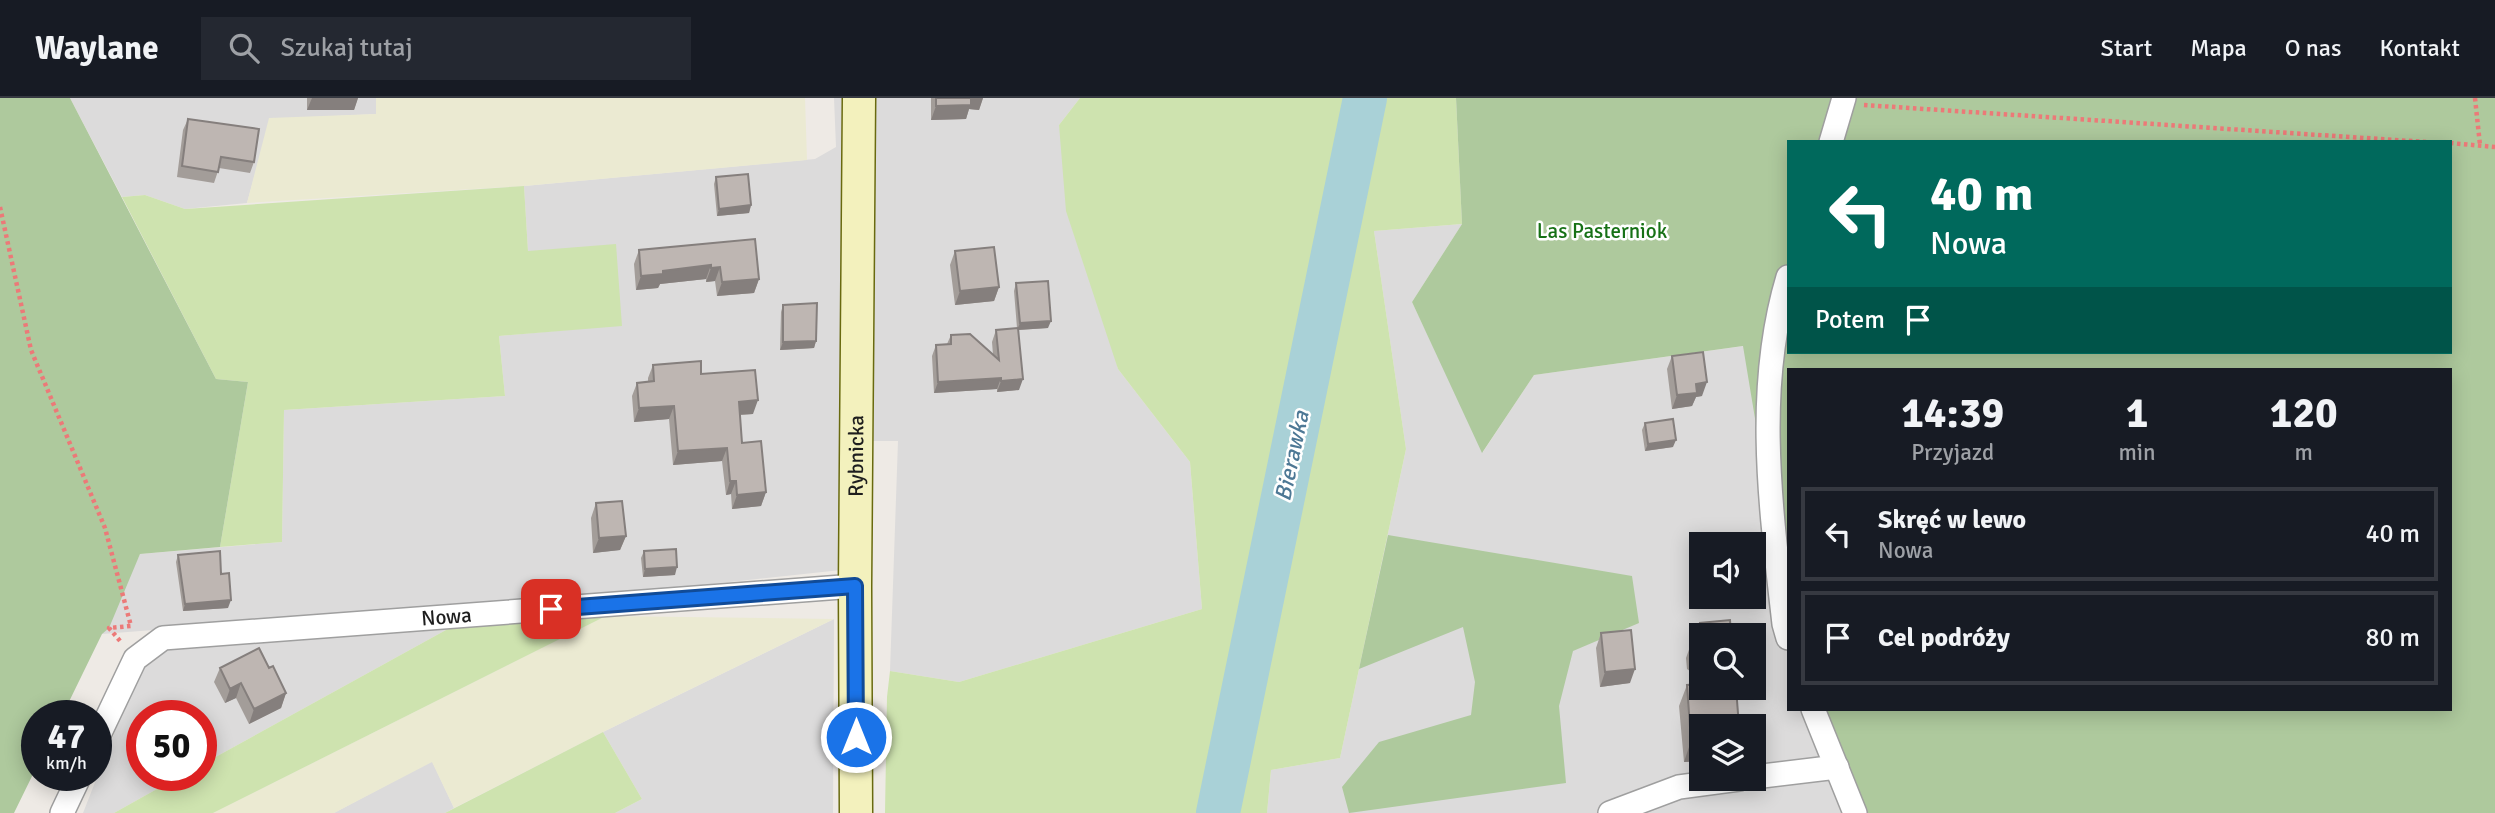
<!DOCTYPE html>
<html lang="pl">
<meta charset="utf-8">
<style>
body{margin:0;font-family:Signika,sans-serif;background:#242831;color:#f1f3f6;height:100vh;display:flex;flex-direction:column;font-size:26px;white-space:nowrap}
*{box-sizing:border-box;margin:0}
p{font-size:23px;color:#9ea1a6}
.icon{flex:none;width:38px;height:38px;fill:none;stroke:currentColor;stroke-width:2;stroke-linecap:round;stroke-linejoin:round}
.map{position:relative;flex:1;overflow:hidden}
.drawer{position:absolute;left:1787px;top:270px;width:665px;height:343px;display:flex;flex-direction:column;background:#171b24;border-radius:0px;box-shadow:0 4px 18px #0003}
.drawer>*{flex:none}
.hud{position:absolute;left:1787px;top:42px;width:665px;height:214px;border-radius:0px;box-shadow:0 4px 18px #0003;background:#00695c;color:#fff;overflow:hidden}
.controls{position:absolute;left:1689px;top:434px;display:grid;gap:14px}
.controls a{display:grid;place-items:center;width:77px;height:77px;border-radius:0px;background:#171b24;box-shadow:0 4px 18px #0003;font-size:35px}
.speed{position:absolute;left:21px;top:602px;display:flex;gap:14px;font-size:35px;font-weight:700;text-align:center}
.speed>*{display:grid;place-content:center;width:91px;height:91px;border-radius:50%;background:#171b24;box-shadow:0 4px 18px #0003;line-height:1}
.speed small{font-size:18px;font-weight:400}
.speed .limit{border:10px solid #d22;background:#fff;color:#111}
.pin{position:absolute;display:grid;place-items:center;width:60px;height:60px;color:#fff;margin:-30px;border-radius:14px;box-shadow:0 4px 10px #0006}
.me{position:absolute;width:77px;margin:-38px;rotate:0deg;stroke-linejoin:round;filter:drop-shadow(0 0 5px #0008)}
.turn{display:flex;align-items:center;gap:24px;height:147px;padding:0 28px;font-size:32px}
.turn .icon{width:91px;height:91px;stroke-width:2.5}
.turn b{display:block;font-size:49px;line-height:60px}
.then{display:flex;align-items:center;height:66px;padding:0 28px;background:#0003;gap:14px;font-size:26px}
.eta{display:flex;justify-content:space-evenly;align-items:center;height:119px;text-align:center}
.eta b{font-size:42px;font-weight:700;line-height:49px}
ul{padding:0;list-style:none}
li{display:flex;align-items:center;gap:21px;height:94px;margin:0 14px 10px;padding:0 14px;border:4px solid #363941;border-radius:0px}
li div{flex:1}
li b{display:block;font-size:26px}
li em{font-style:normal}
header{display:flex;align-items:center;gap:42px;box-sizing:border-box;height:98px;padding:0 35px;background:#171b24;border-bottom:2px solid #363941}
header strong{font-size:33px}
nav{display:flex;gap:38px;margin-inline-start:auto;font-size:24px}
.search{width:490px;height:63px;background:#242831;display:flex;align-items:center;gap:18px;box-sizing:border-box;padding:0 24px;border-radius:0px;color:#9ea1a6;font-size:26px}
.map>svg:first-child{display:block}
.residential{fill:#dcdbdb;fill-rule:evenodd}
.farmland{fill:#ebead2}
.grass{fill:#cee3af}
.forest{fill:#aec99d;fill-rule:evenodd}
.lines{fill:none;stroke-linecap:round;stroke-linejoin:round}
.river{stroke:#a9d1d7;stroke-width:44}
.minor-casing{stroke:#9f9f9f;stroke-width:26}
.secondary-casing{stroke:#696a0f;stroke-width:35}
.path{stroke:#ec7978;stroke-width:4.5;stroke-dasharray:3.5 3.5;stroke-linecap:butt}
.minor{stroke:#fff;stroke-width:23}
.secondary{stroke:#f3f1bd;stroke-width:32}
.wall{fill:#a39d99}
.shaded-wall{fill:#857f7d}
.building{fill:#beb6b2;stroke:#857f7d;stroke-width:2}
.route-casing{stroke:#114b97;stroke-width:18}
.route{stroke:#1a73e8;stroke-width:12}
.labels{text-anchor:middle;dominant-baseline:central;stroke-width:5;stroke-linejoin:round;paint-order:stroke}
.park-label{font-size:21px;fill:#177116;stroke:#fff}
.street-label{font-size:21px;fill:#1e1e1e;stroke:#fff}
.water-label{font-size:23px;font-style:italic;fill:#4d7895;stroke:#fff}
</style>
<header>
<strong>Waylane</strong>
<div class="search"><svg class="icon" aria-label="search" viewBox="0 0 24 24"><circle cx="10" cy="10" r="6"/><path d="M15 15l6 6"/></svg>Szukaj tutaj</div>
<nav><a>Start</a><a>Mapa</a><a>O nas</a><a>Kontakt</a></nav>
</header>
<div class="map">
<svg width="2495" height="715" viewBox="0 0 2495 715">
<rect width="100%" height="100%" fill="#eeeae5"/>
<path class="residential" d="M70 0H378L377 16 270 21 247 105 185 111 145 97 122 99Z
M834 0H1080L1059 27 1118 271 1190 364 1202 511 959 584 890 573 898 343H843L841 472 628 495 102 536 140 456 282 444 284 312 505 298 499 238 621 227 528 153 524 88 815 61 836 49Z
M1462 126 1412 204 1483 354 1534 277 1744 248 1788 504V611H1827L1865 715H1267L1271 672 1340 660 1406 351 1374 133ZM1701 446H1754V499H1701ZM1701 537H1754V590H1701ZM1701 628H1754V681H1701Z
M834 521 833 715H615L642 701 603 634Z
M455 527 201 667V618H142V677H182L114 715H83L141 567 172 550Z
M432 663 454 710 445 715H334Z"/>
<path class="farmland" d="M376 0H805L807 62 524 88 247 105 269 20 376 16Z
M606 518 834 521 603 634 454 710 432 664 334 715H213Z"/>
<path class="grass" d="M1080 0H1456L1462 126 1374 133 1406 351 1340 660 1271 672 1267 715H885L887 599 890 573 959 584 1202 511 1190 364 1118 271 1066 113 1059 27Z
M524 88 528 153 616 146 622 228 499 238 505 298 284 312 282 444 220 449 248 284 216 281 122 99 145 97 185 111Z
M606 518 213 715H114L182 677H201V667L455 527Z
M603 634 642 701 615 715H445Z"/>
<path class="forest" d="M0 0H70L216 281 248 284 220 449 140 456 109 530 102 536 62 618H37V668L14 715H0Z
M1456 0H2495V715H1865L1824 611H2450V271H1788V505L1773 429 1743 248 1534 277 1482 355 1412 204 1462 126ZM1788 44H2450V254H1788Z
M1388 437 1632 478 1639 525 1573 553 1559 608 1566 685 1349 715 1342 689 1379 644 1471 617 1475 584 1463 529 1359 571Z"/>
<g class="lines">
<path class="river" d="M1218 715 1365 0"/>
<g class="minor-casing">
<g id="minor">
<path d="M1831 44 1844 0"/>
<path d="M1788 179C1754 292 1771 411 1784 526L1788 540"/>
<path d="M1813 611 1855 715"/>
<path id="s1" d="M96 643 135 561 163 540 855 488"/>
<path d="M1754 679 1837 669"/>
<path d="M62 715 80 677"/>
<path d="M1610 715 1679 689 1739 681"/>
</g>
</g>
<g class="secondary-casing">
<g id="secondary">
<path id="s2" d="M856 715 855 488 859 0"/>
</g>
</g>
<path class="path" d="M2475 0 2480 47
M1864 7 2426 44
M2450 45 2495 49
M0 109 31 252 105 430 131 528 109 530 121 544"/>
<use href="#minor" class="minor"/>
<use href="#secondary" class="secondary"/>
</g>
<path class="wall" d="M307 0H358L354 12H307Z
M931 0H983L979 12 969 11 966 21 931 22Z
M188 21 254 64 250 75 219 70 214 85 177 79 183 32Z
M716 79 751 107 749 115 717 118 714 86Z
M755 141 759 181 754 195 717 198 715 183 706 184V181L660 186 658 190 636 192 634 166 639 152Z
M955 153 999 189 994 203 955 207 950 167Z
M1016 185 1048 230 1018 232 1019 292 997 294V291L934 295 932 258 936 247 947 246 951 237 993 257 992 244 996 232 1017 230 1014 193Z
M783 207 816 243 814 250 780 252 781 214Z
M1672 258 1702 298 1696 299 1692 308 1672 311 1667 271Z
M653 267 701 276 753 316 740 317 742 345 766 394 761 408 732 411 731 396 726 397 722 363 673 367 669 321 634 324 632 298 637 285 648 284V280Z
M1645 325 1673 349 1645 353 1642 332Z
M596 405 626 438 620 452 593 455 591 420Z
M644 453 675 477 643 479 641 460Z
M178 457 221 476 228 510 183 513 176 464Z
M1700 525 1701 537V581L1687 571 1686 560 1691 546 1695 541Z
M1601 535 1630 585 1600 589 1596 550Z
M220 570H269L286 595 281 610 249 626 236 600 225 605 214 584Z
M1687 587 1701 628V663L1684 664 1679 608Z"/>
<path class="shaded-wall" d="M312 0H358L354 12H307Z
M970 0H983L979 12 969 11 966 21 931 22 936 8Z
M751 107 749 115 717 118 719 111Z
M711 167 706 181 660 186 658 190 636 192 641 178 663 173Z
M720 169 715 183 706 184 711 170Z
M759 181 754 195 717 198 722 184Z
M999 189 994 203 955 207 960 193Z
M1051 223 1048 230 1017 232 1020 225Z
M816 243 814 250 780 252 783 244Z
M1001 280 997 291 934 295 938 284Z
M1023 281 1019 292 997 294 1001 283Z
M1707 284 1702 298 1696 299 1692 308 1672 311 1677 297 1696 286Z
M758 302 753 316 734 317 739 304Z
M674 308 669 321 634 324 639 310Z
M1676 342 1673 349 1645 353 1648 346Z
M727 350 722 363 673 367 678 353Z
M730 383H736L731 396 726 397Z
M766 394 761 408 732 411 737 397Z
M626 438 620 452 593 455 599 440Z
M677 469 675 477 643 479 645 471Z
M231 502 228 510 183 513 185 506Z
M1635 571 1630 585 1600 589 1605 574Z
M241 585 236 600 225 605 230 591Z
M286 595 281 610 249 626 254 611Z
M1701 642V663L1684 664 1691 643Z"/>
<path class="building" d="M936 0H971V7L936 8Z
M188 21 259 31 254 64 221 59 218 74 182 68Z
M748 76 751 107 719 111 716 79Z
M755 141 759 181 722 184 720 169 711 170V167L663 173V176L641 178 639 152Z
M994 149 999 189 960 193 955 153Z
M1048 183 1051 223 1020 225 1016 185Z
M817 205 816 243 783 244V207Z
M1018 230 1023 281 1001 283V280L938 284 936 247 951 246V237L970 236 999 262 996 232Z
M1703 254 1707 284 1696 286 1697 295 1677 297 1672 258Z
M701 263V276L755 272 758 302 739 304 742 345 761 343 766 394 737 397 736 383H730L727 350 678 353 674 308 639 310 637 285 654 283 653 267Z
M1673 321 1676 342 1648 346 1645 325Z
M622 403 626 438 599 440 596 405Z
M676 451 677 469 645 471 644 453Z
M220 453 221 476 229 475 231 502 185 506 178 457Z
M1730 522 1731 536 1734 535V537H1701V563L1692 556 1691 546 1701 535 1700 525Z
M1631 532 1635 571 1605 574 1601 535Z
M259 550 269 570 273 568 286 595 254 611 241 585 230 591 220 570Z
M1701 586V590H1736L1739 628H1701V642L1691 643 1687 587Z"/>
<g class="lines">
<g class="route-casing">
<path id="route" d="M551 511 855 488 856 639"/>
</g>
<use href="#route" class="route"/>
</g>
<g class="labels">
<g class="park-label">
<text x="1602" y="133">Las Pasterniok</text>
</g>
<g class="street-label">
<text stroke="none"><textPath href="#s2" startOffset="357">Rybnicka</textPath></text>
<text stroke="none"><textPath href="#s1" startOffset="410">Nowa</textPath></text>
</g>
<g class="water-label">
<text transform="translate(1292 358) rotate(-78)">Bierawka</text>
</g>
</g>
</svg>
<div class="controls">
<a><svg class="icon" aria-label="sound" viewBox="0 0 24 24"><path d="M4 9h4l5-4v14l-5-4H4zM17 9q2 3 0 6"/></svg></a>
<a><svg class="icon" aria-label="search" viewBox="0 0 24 24"><circle cx="10" cy="10" r="6"/><path d="M15 15l6 6"/></svg></a>
<a><svg class="icon" aria-label="layers" viewBox="0 0 24 24"><path d="M12 4l9 5-9 5-9-5zM3 14l9 5 9-5"/></svg></a>
</div>
<div class="speed"><div>47<small>km/h</small></div><div class="limit">50</div></div>
<div class="pin" style="left:551px;top:511px;background:#d93025"><svg class="icon" aria-label="arrive" viewBox="0 0 24 24"><path d="M6 21V4h12l-3 4 3 4H6"/></svg></div>
<svg class="me" style="left:856px;top:639px" viewBox="-20 -20 40 40"><circle r="17" fill="#1a73e8" stroke="#fff" stroke-width="3"/><path d="M0-11L8 9 0 5-8 9z" fill="#fff"/></svg>
<div class="hud">
<div class="turn"><svg class="icon" aria-label="left" viewBox="0 0 24 24"><path d="M17 20v-9H6M10 6l-5 5 5 5"/></svg><div><b>40 m</b>Nowa</div></div>
<div class="then">Potem<svg class="icon" aria-label="arrive" viewBox="0 0 24 24"><path d="M6 21V4h12l-3 4 3 4H6"/></svg></div>
</div>
<section class="drawer">
<div class="eta">
<div><b>14:39</b><p>Przyjazd</p></div>
<div><b>1</b><p>min</p></div>
<div><b>120</b><p>m</p></div>
</div>
<ul>
<li><svg class="icon" aria-label="left" viewBox="0 0 24 24"><path d="M17 20v-9H6M10 6l-5 5 5 5"/></svg><div><b>Skręć w lewo</b><p>Nowa</p></div><em>40 m</em></li>
<li><svg class="icon" aria-label="arrive" viewBox="0 0 24 24"><path d="M6 21V4h12l-3 4 3 4H6"/></svg><div><b>Cel podróży</b></div><em>80 m</em></li>
</ul>
</section>
</div>
